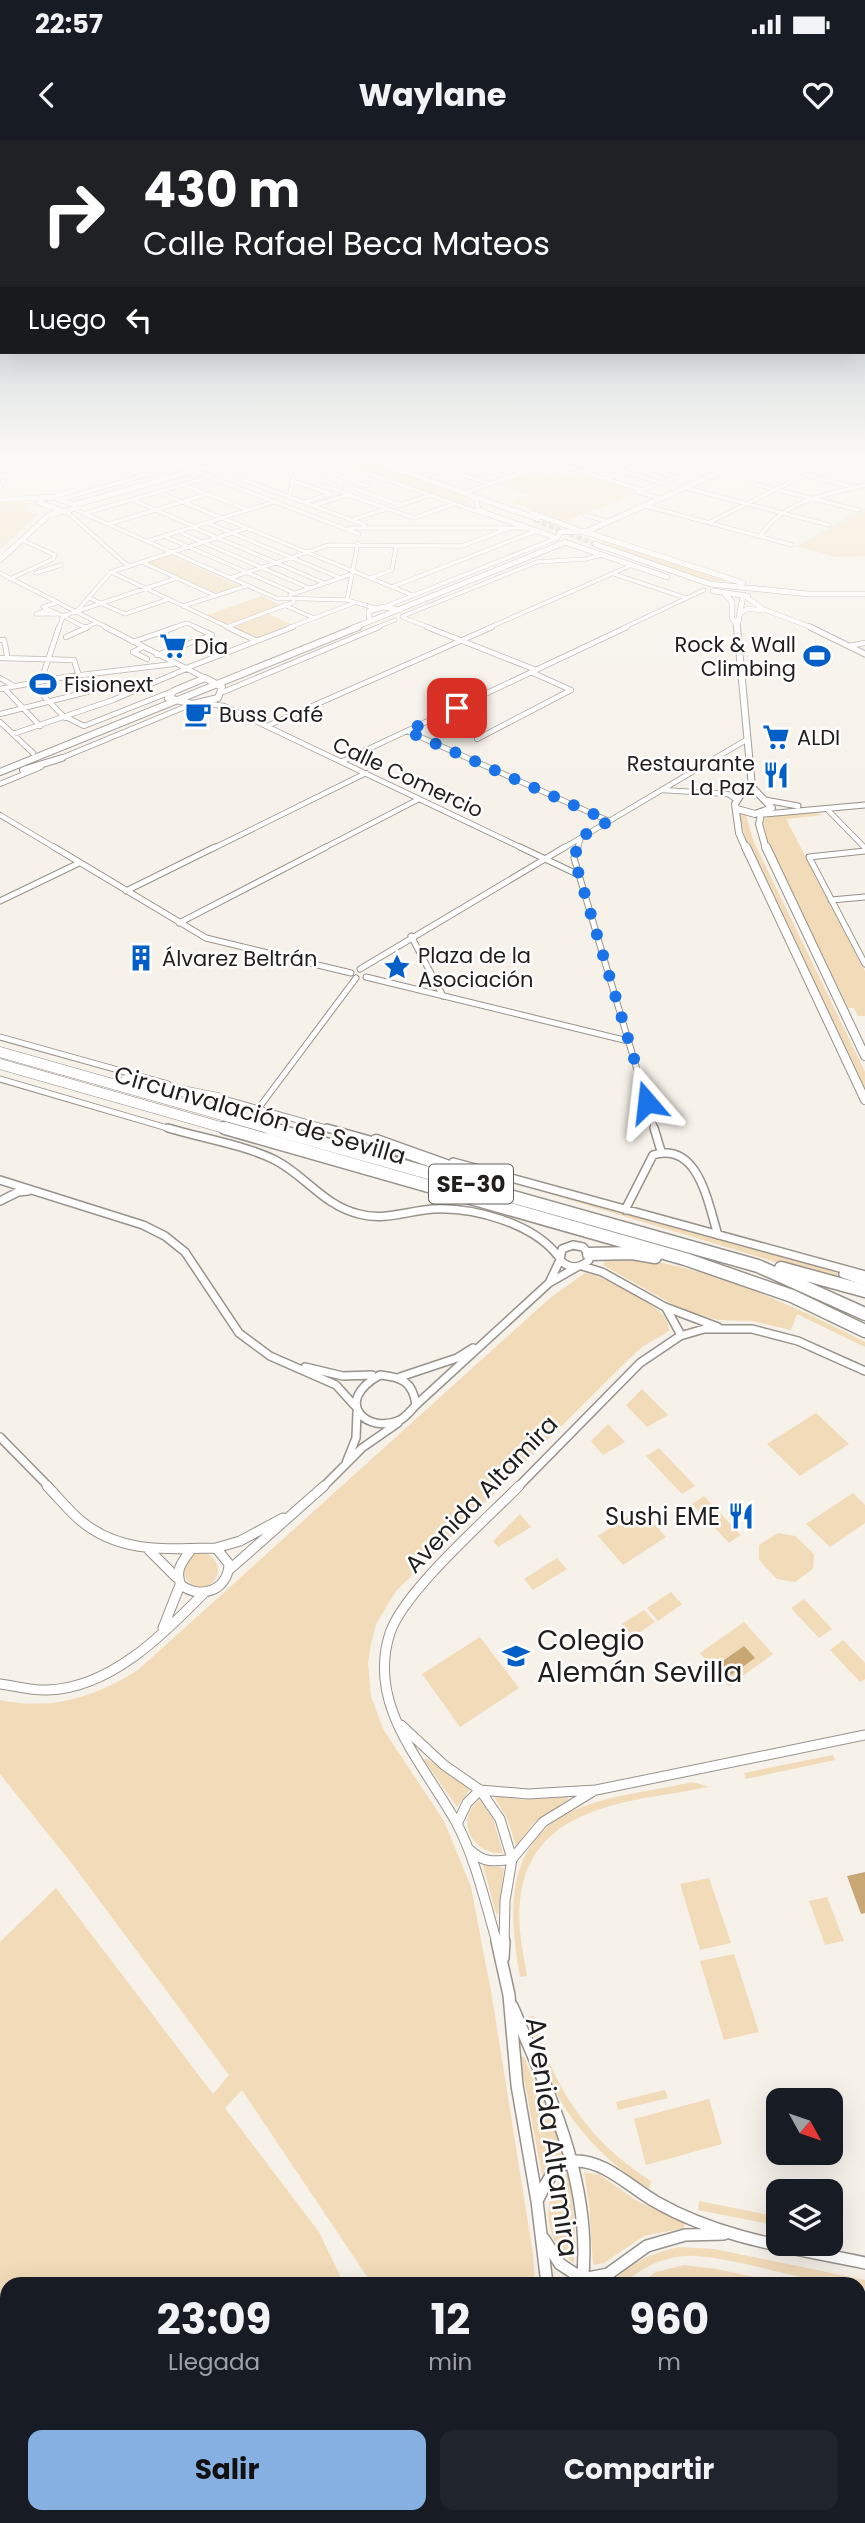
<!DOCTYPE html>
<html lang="es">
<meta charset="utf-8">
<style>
body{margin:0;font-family:Poppins,sans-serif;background:#20242c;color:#f1f3f6;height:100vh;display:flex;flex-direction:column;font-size:26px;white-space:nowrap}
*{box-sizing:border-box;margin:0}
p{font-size:23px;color:#9ea1a6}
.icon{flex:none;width:38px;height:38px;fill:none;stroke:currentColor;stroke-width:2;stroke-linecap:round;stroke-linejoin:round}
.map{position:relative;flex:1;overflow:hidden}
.panel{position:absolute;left:0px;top:2137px;width:866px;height:247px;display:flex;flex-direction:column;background:#171b24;border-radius:21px 21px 0 0;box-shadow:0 7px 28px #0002}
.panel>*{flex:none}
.guide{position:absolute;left:0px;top:0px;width:866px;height:214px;box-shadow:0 7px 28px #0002;background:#202124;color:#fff;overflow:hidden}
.needle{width:46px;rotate:130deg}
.controls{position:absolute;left:766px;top:1948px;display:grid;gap:14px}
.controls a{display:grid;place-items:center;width:77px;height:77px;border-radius:14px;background:#171b24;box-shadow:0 7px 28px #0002;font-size:35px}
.pin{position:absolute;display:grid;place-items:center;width:60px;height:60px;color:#fff;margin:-30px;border-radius:14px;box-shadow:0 4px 10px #0006}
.me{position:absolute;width:77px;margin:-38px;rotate:343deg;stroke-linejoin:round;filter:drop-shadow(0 0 5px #0008)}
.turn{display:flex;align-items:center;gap:24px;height:147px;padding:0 28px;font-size:32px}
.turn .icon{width:91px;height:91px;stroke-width:2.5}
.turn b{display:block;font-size:49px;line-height:60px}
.then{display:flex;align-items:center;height:66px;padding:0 28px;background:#0003;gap:14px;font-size:26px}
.eta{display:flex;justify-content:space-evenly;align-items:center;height:119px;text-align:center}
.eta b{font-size:42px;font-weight:700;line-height:49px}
.action{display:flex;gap:14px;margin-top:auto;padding:14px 28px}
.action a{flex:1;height:80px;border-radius:14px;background:#86b0e1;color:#111;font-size:28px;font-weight:700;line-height:80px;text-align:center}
.action a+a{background:#20242c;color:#f1f3f6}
.status{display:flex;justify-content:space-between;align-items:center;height:49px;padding:0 35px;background:#171b24;direction:ltr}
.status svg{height:19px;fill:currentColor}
header{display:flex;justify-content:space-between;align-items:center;height:91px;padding:0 28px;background:#171b24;font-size:32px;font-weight:700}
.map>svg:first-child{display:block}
.green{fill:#f2dbb9}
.water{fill:#c8a775}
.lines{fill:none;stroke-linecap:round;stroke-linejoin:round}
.primary-tunnel{stroke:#cbc7c0;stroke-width:5;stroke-dasharray:5 2.5;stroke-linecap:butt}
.minor-far5-casing{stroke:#97928b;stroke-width:4.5}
.minor-far4-casing{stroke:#97928b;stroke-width:6}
.minor-far3-casing{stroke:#97928b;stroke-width:7}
.minor-far2-casing{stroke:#97928b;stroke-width:10}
.minor-far1-casing{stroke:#97928b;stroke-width:11}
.minor-casing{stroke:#97928b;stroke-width:14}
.tertiary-far1-casing{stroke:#97928b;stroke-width:5}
.tertiary-casing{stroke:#97928b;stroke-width:7}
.secondary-casing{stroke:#97928b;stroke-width:5}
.primary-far2-casing{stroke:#97928b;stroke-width:6}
.primary-far1-casing{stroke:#97928b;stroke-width:8}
.primary-casing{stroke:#97928b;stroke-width:10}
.motorway-far1-casing{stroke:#97928b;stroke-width:11}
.motorway-casing{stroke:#97928b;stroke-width:15}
.minor-far5{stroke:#fff;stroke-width:3.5}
.minor-far4{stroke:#fff;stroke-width:4.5}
.minor-far3{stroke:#fff;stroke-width:5}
.minor-far2{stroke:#fff;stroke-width:7}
.minor-far1{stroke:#fff;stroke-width:9}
.minor{stroke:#fff;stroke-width:11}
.tertiary-far1{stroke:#fff;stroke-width:4.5}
.tertiary{stroke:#fff;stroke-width:5}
.secondary{stroke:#fff;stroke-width:4.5}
.primary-far2{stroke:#fff;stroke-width:5}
.primary-far1{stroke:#fff;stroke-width:6}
.primary{stroke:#fff;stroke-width:8}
.motorway-far1{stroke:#fff;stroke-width:10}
.motorway{stroke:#fff;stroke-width:12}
.route{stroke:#1a73e8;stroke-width:12;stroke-dasharray:0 21.6}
.labels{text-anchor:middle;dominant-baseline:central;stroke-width:5;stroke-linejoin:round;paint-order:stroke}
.far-poi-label{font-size:21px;fill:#211f1d;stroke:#fff;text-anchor:start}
.far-street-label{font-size:21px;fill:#211f1d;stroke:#fff}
.shield{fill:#fff;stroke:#646261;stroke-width:2}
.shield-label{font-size:23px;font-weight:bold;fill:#211f1d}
.street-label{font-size:24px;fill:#211f1d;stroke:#fff}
.poi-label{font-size:24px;fill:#211f1d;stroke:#fff;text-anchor:end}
.near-poi-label{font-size:28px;fill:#211f1d;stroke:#fff;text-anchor:start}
.near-street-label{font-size:28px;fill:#211f1d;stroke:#fff}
</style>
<div class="status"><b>22:57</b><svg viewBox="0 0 49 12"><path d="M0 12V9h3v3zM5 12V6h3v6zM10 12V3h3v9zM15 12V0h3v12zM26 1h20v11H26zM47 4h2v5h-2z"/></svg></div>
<header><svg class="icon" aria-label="back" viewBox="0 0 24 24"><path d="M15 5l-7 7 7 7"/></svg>Waylane<svg class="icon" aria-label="heart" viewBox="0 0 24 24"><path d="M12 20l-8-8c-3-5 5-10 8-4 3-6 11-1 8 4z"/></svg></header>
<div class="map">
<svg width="865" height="2383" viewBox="0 0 865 2383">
<rect width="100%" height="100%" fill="#f6f1e9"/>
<path class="green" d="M317 315H349L468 356 472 360 471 368Z
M535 332 556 339 578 333 635 351 632 353 635 354 566 381 511 362 529 355 498 345Z
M0 363H30L25 371 39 374 0 409Z
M865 368V416L836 417 796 406Z
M604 400 727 441C699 445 630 412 600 402Z
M170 415 240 446 218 454 147 422Z
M262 456 280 465 227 485 207 475Z
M269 474 291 484 256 498 233 487Z
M814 672 823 675 786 679 865 831V876H858L854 868H848L769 708 763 682 768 676Z
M739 673 746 675 753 700 865 932V954L747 705Z
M487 1035 813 1125 848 1137 865 1149Z
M633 1118C715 1129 793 1165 865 1202V1207L797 1174 791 1190 752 1181 718 1180 681 1169 603 1125 605 1121Z
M585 1133C602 1135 647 1160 660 1172 666 1177 669 1184 669 1191L642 1207 629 1219 396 1451 376 1484 371 1504 368 1523 371 1556 383 1589 444 1681 471 1747 492 1857 533 2114 535 2144H372L242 1950 225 1968 319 2092 344 2144H7V2182L0 2189V1802L56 1748 213 1954 229 1935 73 1725 0 1634V1560C52 1571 95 1557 138 1530L550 1158Z
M642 1249 668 1275 647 1287 626 1265Z
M816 1273 849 1304 800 1336 767 1304Z
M608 1284 625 1302 603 1315 591 1301Z
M659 1308 695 1346 682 1354 646 1316Z
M853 1353 865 1365V1383L830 1407 806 1384Z
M704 1356 741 1395 729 1403 692 1364Z
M640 1369 666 1397 623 1425 598 1396Z
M520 1374 531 1387 498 1407 493 1401Z
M778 1393 795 1396 814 1414 813 1429 795 1442 777 1439 759 1420V1405Z
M184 1430a17 17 0 1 1 34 0a17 17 0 1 1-34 0Z
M557 1418 567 1429 533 1450 524 1439Z
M671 1452 682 1464 658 1481 647 1468Z
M804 1459 832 1489 819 1498 791 1468Z
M644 1470 655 1482 633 1497 622 1484Z
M744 1482 773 1514 729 1546 700 1513Z
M480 1497 519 1548 460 1587 422 1534Z
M843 1500 865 1523V1539L860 1542 830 1510Z
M833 1615 835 1620 746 1639 744 1633Z
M426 1618 470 1649 457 1667 424 1620Z
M693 1642 709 1647C633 1662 530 1663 520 1761 517 1786 523 1811 527 1836L520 1837C508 1769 504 1697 582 1667 616 1654 657 1650 693 1642Z
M493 1655 524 1660 567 1657 569 1659 534 1683 516 1706 508 1680Z
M480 1660 493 1679 503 1713C473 1716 453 1679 480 1660Z
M483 1725 504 1728 498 1774H496Z
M709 1738 731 1803 700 1810 680 1744Z
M827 1757 844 1801 825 1805 809 1761Z
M734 1814 759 1892 724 1900 700 1821Z
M534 1876C551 1946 590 2003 651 2041L649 2049C585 2010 544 1950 527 1877Z
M520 1917H524L554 1986 564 2015 550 2026 542 2036Z
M665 1950 668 1958 618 1970 616 1962Z
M709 1959 722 2004 646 2025 634 1979Z
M584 2032 600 2035 637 2061 684 2083V2088L644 2096 604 2123 593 2125 589 2064Z
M566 2034 569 2037 575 2084 574 2123C544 2102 539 2059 566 2034Z
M699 2061 779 2077V2086L698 2070Z
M680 2107 715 2109 865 2140V2150L859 2149V2144C803 2144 751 2120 695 2116 677 2115 659 2120 644 2129 631 2136 626 2144 611 2144 630 2123 652 2112 680 2107Z
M684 2125 716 2129 788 2144H638L656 2132Z
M859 2159 865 2160V2383H593V2377L859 2376Z
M7 2242V2376L234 2377 230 2383H0V2255Z
M461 2377H537V2383H463Z"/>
<path class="water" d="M744 1506 755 1518 731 1535 720 1523Z
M865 1732V1773L861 1774 847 1736Z"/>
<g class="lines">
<path class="primary-tunnel" d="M535 380 595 404"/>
<g class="minor-far5-casing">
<path id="minor-far5" d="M52 315 159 319
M152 315 359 394
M316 315 487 375
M403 315 431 324
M468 315 522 333
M527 315 642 350
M554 315 583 323
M606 315 677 337
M638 315 712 336
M757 315H790
M365 317 374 315
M656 320 672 315
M298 321 367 346
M590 321 661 343
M270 322 297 323
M801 323 817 315
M465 324 506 337
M825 324 843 315
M503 326 531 316
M570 328 609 315
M132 330 125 329 144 335
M448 330 490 344
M296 331 335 345 334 348 343 353 414 378
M407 332 460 315
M225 333 365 385
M225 333 284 316 299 317
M0 334 4 341 0 348
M806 335 854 347
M3 337 46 315
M422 337 491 315
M604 339 641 325
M293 341 331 354
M754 344 858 370
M184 345 248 370
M686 348 829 385
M356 349 401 365
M642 350 693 331
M158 352 412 455
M466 352 552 323
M638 352 661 359
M289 357 296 329
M62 359 216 315
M133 360 195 387
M305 362 331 354
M315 365 348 355
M398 366 430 355
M646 366 792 405
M76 370 276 458 347 460 375 468
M67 372 128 426
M86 373 206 338
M585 375 609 382
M414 378 454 364
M351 380 386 369
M710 382 827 324
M208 383 338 437
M109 384 208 354
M192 387 324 443
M350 388H528
M179 392 309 448
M164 396 294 453
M760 396C784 360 826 355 865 345
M148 401 277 361
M142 422 216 456
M111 432 230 488
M111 432 247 388
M0 433 108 488
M36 433 61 425
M614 434 686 458
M230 438 329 405 462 406 507 389
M370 438 392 430 396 406
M10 439 53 419 55 415 22 400
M392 447 536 391
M290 455 352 434
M89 458 125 474 169 459
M347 460 358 403
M56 463 43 467 63 476 59 488
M284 465 314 478
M183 466 246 446
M384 467 557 398
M48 470 36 474H56
M77 471 111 432
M63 476 177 438
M63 476 86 488
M403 476 537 422 586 419 601 415
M402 477 431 488
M227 487 294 462
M84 488 96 483
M172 488 187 483 198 488
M288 488 354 463
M375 488 395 480
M488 488 632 425
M623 488 704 450"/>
</g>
<g class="minor-far4-casing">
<path id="minor-far4" d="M84 487 86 488
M105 487 205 538
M227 487 257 501
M427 487 536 530
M66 497 88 487
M0 500H4L7 515
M133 502 176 487
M849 506 865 503
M143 507 133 512 147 519
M157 515 212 495 195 487
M0 518 74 520 79 536
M184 529 293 487
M0 538 14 546
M41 541 59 487
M31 543 65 578
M4 548 40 586
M126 548 142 546
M0 549 65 537 173 524
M223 552 379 487
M204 563 224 566 524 709
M0 574 122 543
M66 577 84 586 173 551
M0 582 33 613
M267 586 492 487
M407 591 609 681
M13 594 113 560 186 529
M477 599 571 550 531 532
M59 619 192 564
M341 622 627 487
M0 644 41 627
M662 650 728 654 737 660
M827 669 865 708
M0 675 57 709
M212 709 366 633
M322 709 419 659
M562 709 746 600
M577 709 581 698"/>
</g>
<g class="minor-far3-casing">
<path id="minor-far3" d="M54 707 206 798 351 833
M520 707 579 735
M578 707 574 718 655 990
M865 711 809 717 865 824
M126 751 215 707
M831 760 865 757
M0 761 79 723
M179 783 326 707
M411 796 443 856
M360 829 565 707
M366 837 628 901
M0 897 168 944
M0 939 174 990
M220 958 333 990
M258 969 356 838"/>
</g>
<g class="minor-far2-casing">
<path id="minor-far2" d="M168 988C201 998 245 1005 275 1020 306 1036 323 1065 359 1074 385 1081 407 1071 433 1069 473 1067 533 1083 558 1116
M327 988 377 1002
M654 988 661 1011
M453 1022 865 1135
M0 1040 143 1085 165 1096 185 1112 239 1193 270 1216 336 1245 355 1266
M0 1061 18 1052 28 1051
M625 1070 653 1015C699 1001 708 1064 718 1095
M573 1105 583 1107 589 1114V1120C580 1129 569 1129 560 1120L562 1109Z
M582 1126 602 1132 665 1167 718 1187
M843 1134 865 1142
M549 1143 560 1120
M666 1168 681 1195
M305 1227 343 1236 372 1235
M380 1235C402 1237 413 1242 416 1265 411 1270 406 1277 400 1280 368 1295 331 1262 380 1235Z
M400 1237 457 1218 473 1208
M416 1265 549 1143 577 1127
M0 1297 49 1347
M346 1323 356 1298 357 1272
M323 1347 362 1308 398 1283
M518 1347 640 1223 680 1196 704 1189H752L798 1201 865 1231"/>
</g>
<g class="minor-far1-casing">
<path id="minor-far1" d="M47 1346C58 1357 69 1371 81 1381 121 1414 168 1409 216 1408L229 1424C228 1450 201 1460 181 1445 175 1431 181 1423 190 1411
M216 1408 240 1401 283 1378
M149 1410 176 1437
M229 1430 324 1346
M163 1488 180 1445
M0 1544C16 1546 32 1551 48 1550 110 1548 163 1495 204 1453
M401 1585 444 1625 480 1650 500 1679 512 1719 505 1761 504 1803
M457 1684 467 1663 480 1650 528 1654 596 1650 865 1595
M470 1710C483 1723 495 1722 512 1719L543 1682 592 1652
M497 1803C486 1765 475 1717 456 1682 424 1624 366 1566 390 1493 404 1451 486 1380 519 1346"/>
</g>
<g class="minor-casing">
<path id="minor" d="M497 1801 509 1855 517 1945 537 2061 547 2144
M503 1818 504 1801
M512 1866C549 1953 594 2047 582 2144
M537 2061C545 2045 555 2021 576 2021 606 2021 631 2048 656 2062 721 2099 793 2108 865 2123
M544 2099 560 2124 583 2139 608 2134 647 2106 685 2095 724 2094
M556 2376V2383"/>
</g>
<g class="tertiary-far1-casing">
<path id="tertiary-far1" d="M54 357 76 350 104 315
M0 360 47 357
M745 456 763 469 813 488
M741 473 747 469 762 470"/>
</g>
<g class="tertiary-casing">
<path id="tertiary" d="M810 487 865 514
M765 660 798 666
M765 674 865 665"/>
</g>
<g class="secondary-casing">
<path id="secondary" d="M732 315 750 319 865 326"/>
</g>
<g class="primary-far2-casing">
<path id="primary-far2" d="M357 315 538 379
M469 353 476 360 478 369 485 373 557 398
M54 357 79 367 64 372 38 362 43 358Z
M77 364 250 315
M532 373 576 389
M585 392 759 315
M557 398 560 392 582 391 743 443
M567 403 667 437
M595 404 710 444 809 454H865
M0 420 49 375 59 372
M713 451 748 456
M725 454 732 462V478L737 485
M369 477V471L384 467 400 470
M353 488 566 402
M737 488 743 456"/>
</g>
<g class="primary-far1-casing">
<path id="primary-far1" d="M205 538 222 547 218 558 193 564 168 558 174 551Z
M23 630 62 618
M0 632 358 487
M737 669 755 674 772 668 752 647 737 487
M761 674 759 684 766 709
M746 709 739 693 735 664 742 653 752 647"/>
</g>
<g class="primary-casing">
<path id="primary" d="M746 707 865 960
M766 707 865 916"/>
</g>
<g class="motorway-far1-casing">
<path id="motorway-far1" d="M0 912 275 990
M0 924 231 990
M126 940 223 959"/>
</g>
<g class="motorway-casing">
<path id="motorway" d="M225 988 685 1119 792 1156 865 1191
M269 988 758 1126 865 1174
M376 1001 488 1041
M589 1114 632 1113 655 1117
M781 1128 865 1151"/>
</g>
<use href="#minor-far5" class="minor-far5"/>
<use href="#minor-far4" class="minor-far4"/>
<use href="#minor-far3" class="minor-far3"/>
<use href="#minor-far2" class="minor-far2"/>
<use href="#minor-far1" class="minor-far1"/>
<use href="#minor" class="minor"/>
<use href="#tertiary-far1" class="tertiary-far1"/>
<use href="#tertiary" class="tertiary"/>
<use href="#secondary" class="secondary"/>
<use href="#primary-far2" class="primary-far2"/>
<use href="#primary-far1" class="primary-far1"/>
<use href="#primary" class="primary"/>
<use href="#motorway-far1" class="motorway-far1"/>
<use href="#motorway" class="motorway"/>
</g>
<linearGradient id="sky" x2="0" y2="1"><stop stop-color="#9bafba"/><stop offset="0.49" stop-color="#fbf9f5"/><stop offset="1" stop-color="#fbf9f5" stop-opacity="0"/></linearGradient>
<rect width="865" height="648" fill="url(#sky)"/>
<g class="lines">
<path class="route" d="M457 568 407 591 609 681 581 697 574 718 647 962"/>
</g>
<defs>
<g id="supermarket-bare" transform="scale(2.1)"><path d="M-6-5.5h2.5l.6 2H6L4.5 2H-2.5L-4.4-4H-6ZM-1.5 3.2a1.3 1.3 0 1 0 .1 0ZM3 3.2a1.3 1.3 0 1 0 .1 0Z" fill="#035fc8" stroke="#fff" stroke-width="2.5" paint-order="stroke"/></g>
<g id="stadium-bare" transform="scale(2.1)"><path d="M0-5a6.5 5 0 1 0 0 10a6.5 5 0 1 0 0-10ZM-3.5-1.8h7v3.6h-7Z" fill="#035fc8" stroke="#fff" stroke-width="2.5" paint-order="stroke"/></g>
<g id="cafe-bare" transform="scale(2.1)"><path d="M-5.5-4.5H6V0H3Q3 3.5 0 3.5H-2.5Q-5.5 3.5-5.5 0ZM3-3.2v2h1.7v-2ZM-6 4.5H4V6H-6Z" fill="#035fc8" stroke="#fff" stroke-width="2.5" paint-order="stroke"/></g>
<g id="restaurant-bare" transform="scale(2.1)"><path d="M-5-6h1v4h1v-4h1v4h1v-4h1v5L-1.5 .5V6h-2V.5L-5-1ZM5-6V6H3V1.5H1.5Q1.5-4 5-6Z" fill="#035fc8" stroke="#fff" stroke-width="2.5" paint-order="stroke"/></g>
<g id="building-bare" transform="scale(2.1)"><path d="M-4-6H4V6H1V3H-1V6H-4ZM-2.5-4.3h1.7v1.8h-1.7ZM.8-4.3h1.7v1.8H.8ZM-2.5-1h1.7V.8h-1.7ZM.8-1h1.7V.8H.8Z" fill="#035fc8" stroke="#fff" stroke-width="2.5" paint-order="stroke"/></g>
<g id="sight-bare" transform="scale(2.1)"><path d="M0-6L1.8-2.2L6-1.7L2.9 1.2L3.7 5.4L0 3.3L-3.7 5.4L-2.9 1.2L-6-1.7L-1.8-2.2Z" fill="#035fc8" stroke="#fff" stroke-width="2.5" paint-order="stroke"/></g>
<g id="school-bare" transform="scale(2.1)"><path d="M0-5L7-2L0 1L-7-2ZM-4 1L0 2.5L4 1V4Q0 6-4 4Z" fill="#035fc8" stroke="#fff" stroke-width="2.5" paint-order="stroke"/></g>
</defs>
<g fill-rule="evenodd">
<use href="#supermarket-bare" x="173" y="506"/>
<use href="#stadium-bare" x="817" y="516"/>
<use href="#stadium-bare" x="43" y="544"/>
<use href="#cafe-bare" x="198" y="574"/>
<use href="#supermarket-bare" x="776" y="597"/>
<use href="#restaurant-bare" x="776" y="635"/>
<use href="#building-bare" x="141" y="818"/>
<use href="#sight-bare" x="397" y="827"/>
<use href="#restaurant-bare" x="741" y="1376"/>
<use href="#school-bare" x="516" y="1516"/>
</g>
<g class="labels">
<g class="far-poi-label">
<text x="796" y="504" text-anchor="end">Rock &amp; Wall<tspan x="796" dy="24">Climbing</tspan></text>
<text x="194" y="506">Dia</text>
<text x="64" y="544">Fisionext</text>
<text x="219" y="574">Buss Café</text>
<text x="797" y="597">ALDI</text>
<text x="755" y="623" text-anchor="end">Restaurante<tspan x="755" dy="24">La Paz</tspan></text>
<text x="418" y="815">Plaza de la<tspan x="418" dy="24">Asociación</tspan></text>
<text x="162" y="818">Álvarez Beltrán</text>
</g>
<g class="far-street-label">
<text transform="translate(408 637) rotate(25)">Calle Comercio</text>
</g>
<rect class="shield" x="429" y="1024.5" width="84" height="39" rx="5"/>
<g class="shield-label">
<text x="471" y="1044">SE-30</text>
</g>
<g class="street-label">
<text transform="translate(260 975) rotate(16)">Circunvalación de Sevilla</text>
<text transform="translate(481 1354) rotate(-46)">Avenida Altamira</text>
</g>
<g class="poi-label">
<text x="720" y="1376">Sushi EME</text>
</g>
<g class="near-poi-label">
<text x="537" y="1500">Colegio<tspan x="537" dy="32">Alemán Sevilla</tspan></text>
</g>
<g class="near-street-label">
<text transform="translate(552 1997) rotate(82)">Avenida Altamira</text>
</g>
</g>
</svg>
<div class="controls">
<a><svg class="needle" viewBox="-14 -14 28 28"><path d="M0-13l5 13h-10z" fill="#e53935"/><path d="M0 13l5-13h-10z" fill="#9ea1a6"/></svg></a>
<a><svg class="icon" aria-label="layers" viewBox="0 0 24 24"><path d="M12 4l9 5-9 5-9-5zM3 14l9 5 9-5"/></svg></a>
</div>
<div class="pin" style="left:457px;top:568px;background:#d93025"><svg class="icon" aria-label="arrive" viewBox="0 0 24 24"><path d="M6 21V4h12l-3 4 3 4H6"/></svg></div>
<svg class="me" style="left:647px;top:962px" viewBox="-20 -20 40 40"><path d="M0-17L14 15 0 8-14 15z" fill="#1a73e8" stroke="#fff" stroke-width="4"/></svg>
<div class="guide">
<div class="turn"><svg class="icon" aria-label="right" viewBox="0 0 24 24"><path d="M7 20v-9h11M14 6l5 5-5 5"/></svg><div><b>430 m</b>Calle Rafael Beca Mateos</div></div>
<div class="then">Luego<svg class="icon" aria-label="left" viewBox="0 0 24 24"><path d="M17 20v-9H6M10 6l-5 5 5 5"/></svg></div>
</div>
<section class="panel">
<div class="eta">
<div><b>23:09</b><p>Llegada</p></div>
<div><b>12</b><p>min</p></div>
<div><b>960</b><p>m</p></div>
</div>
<div class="action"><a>Salir</a><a>Compartir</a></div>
</section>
</div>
